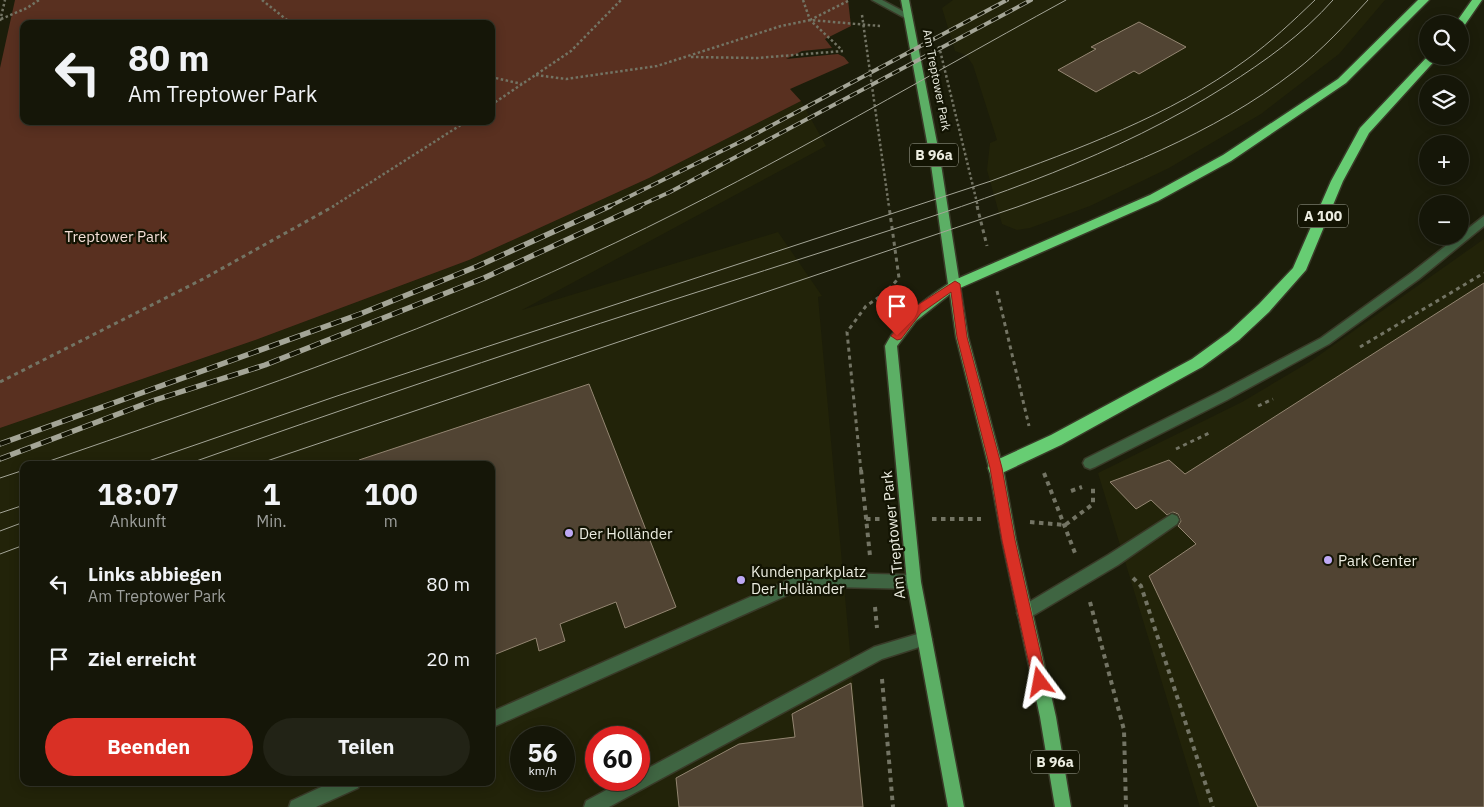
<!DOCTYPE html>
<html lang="de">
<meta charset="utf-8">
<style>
body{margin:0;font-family:"IBM Plex Sans",sans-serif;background:#222316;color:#f1f3f6;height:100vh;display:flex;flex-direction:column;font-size:19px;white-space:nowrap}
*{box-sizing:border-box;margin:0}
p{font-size:16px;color:#9d9f9c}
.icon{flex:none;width:28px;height:28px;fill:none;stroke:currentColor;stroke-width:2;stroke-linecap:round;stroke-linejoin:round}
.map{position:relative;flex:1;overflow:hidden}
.sheet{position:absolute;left:20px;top:461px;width:475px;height:325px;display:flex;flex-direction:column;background:#151608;border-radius:10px;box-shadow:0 2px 12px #0003,0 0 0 1px #343529}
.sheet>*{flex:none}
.banner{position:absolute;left:20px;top:20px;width:475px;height:105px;border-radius:10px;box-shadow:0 2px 12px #0003,0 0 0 1px #343529;background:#151608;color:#f1f3f6;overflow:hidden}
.controls{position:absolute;left:1419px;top:15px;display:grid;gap:10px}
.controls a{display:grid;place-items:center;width:50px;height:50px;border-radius:50%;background:#151608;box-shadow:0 2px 12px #0003,0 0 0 1px #343529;font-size:25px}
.speed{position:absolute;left:510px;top:726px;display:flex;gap:10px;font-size:25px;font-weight:700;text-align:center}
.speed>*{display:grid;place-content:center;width:65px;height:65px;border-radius:50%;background:#151608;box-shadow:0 2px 12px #0003,0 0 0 1px #343529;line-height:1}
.speed small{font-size:12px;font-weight:400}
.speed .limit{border:8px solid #d22;background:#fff;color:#111}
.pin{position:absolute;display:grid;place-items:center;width:42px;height:42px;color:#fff;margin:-51px -21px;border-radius:50% 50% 50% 0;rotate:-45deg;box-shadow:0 0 5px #0007}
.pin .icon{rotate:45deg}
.me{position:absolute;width:55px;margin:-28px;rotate:347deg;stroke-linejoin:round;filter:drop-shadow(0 0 4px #0008)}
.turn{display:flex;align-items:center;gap:18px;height:105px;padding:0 25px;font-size:22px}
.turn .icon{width:65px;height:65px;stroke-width:2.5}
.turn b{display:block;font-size:35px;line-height:42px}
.eta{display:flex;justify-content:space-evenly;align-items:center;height:85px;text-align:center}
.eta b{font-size:30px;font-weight:700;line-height:35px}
.cta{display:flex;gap:10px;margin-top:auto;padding:10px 25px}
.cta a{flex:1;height:58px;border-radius:30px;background:#d93025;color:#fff;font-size:20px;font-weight:700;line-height:58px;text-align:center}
.cta a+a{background:#222316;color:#f1f3f6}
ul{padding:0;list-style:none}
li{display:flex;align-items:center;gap:15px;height:75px;padding:0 25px}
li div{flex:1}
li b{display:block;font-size:19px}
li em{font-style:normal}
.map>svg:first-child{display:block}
.built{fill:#222309;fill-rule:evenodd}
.green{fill:#593020;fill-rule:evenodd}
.building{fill:#514433;stroke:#948672}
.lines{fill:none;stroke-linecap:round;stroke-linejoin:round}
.lane-casing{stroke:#393a28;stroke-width:3}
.primary-casing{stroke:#393a28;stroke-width:3}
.highway-casing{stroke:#393a28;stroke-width:3}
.path-far2{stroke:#737464;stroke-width:2.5;stroke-dasharray:2.5 2.5;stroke-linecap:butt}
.path-far1{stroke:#737464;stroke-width:3;stroke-dasharray:4 4;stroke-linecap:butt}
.path{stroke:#737464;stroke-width:4;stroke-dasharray:4.5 4.5;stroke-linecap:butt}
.lane{fill:#3f6542;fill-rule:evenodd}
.primary{fill:#5caf65;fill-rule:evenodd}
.highway{fill:#67cd73;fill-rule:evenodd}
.tram{stroke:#a4a597;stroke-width:1}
.rail-far1-casing{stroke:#a4a597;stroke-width:4}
.rail-casing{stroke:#a4a597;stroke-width:5.5}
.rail-far1{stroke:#131403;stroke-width:2.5;stroke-dasharray:8;stroke-linecap:butt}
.rail{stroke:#131403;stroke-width:4;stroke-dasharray:11;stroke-linecap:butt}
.route{fill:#d93025;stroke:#8d1f18}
.poi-dot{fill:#bea9f5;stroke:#131403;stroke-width:2}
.labels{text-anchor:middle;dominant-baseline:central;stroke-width:4.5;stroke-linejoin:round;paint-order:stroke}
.far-street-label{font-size:12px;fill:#ecede1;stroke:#131403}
.shield{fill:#131403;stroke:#abac9e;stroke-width:1}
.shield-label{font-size:14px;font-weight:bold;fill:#ecede1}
.park-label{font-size:15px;fill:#f3ded6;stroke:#131403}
.poi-label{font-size:15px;fill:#ecede1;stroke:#131403;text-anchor:start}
.street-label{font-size:15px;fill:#ecede1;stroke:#131403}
</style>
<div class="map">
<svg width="1484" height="807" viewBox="0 0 1484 807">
<rect width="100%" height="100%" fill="#1c1d0a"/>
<path class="built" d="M953 0H1385L1339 54 1261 114 1169 168 1090 206 1030 228 1017 230 1002 224 987 170 990 143 997 140 973 65 966 55 955 51 942 8Z
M801 101 826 146 522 310 778 232 822 296 818 297 864 807H0V428L258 339 469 260 649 178ZM24 465H491V782H24ZM521 738H564V780H521ZM596 738H639V780H596Z
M1484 239V807H1200L1098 473 1242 402 1311 361Z"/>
<path class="green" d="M15 0H848L851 26 825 39 832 48 802 51 786 59 838 54 844 57 849 63 790 89 801 101 649 178 469 260 258 339 0 428V68ZM24 24H491V121H24Z"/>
<path class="building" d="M1139 22 1186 47 1139 74 1134 71 1096 92 1058 70 1096 49 1091 47Z
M1484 283V807H1258L1149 576 1196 544 1178 526 1181 521 1178 514 1173 512 1167 515 1151 500 1136 509 1110 482 1169 460 1185 474Z
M589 384 676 607 625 628 616 602 560 624 565 641 539 651 536 638 491 656V465H360L359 460Z
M851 683 863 807H679L676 778 739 744 795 737 792 714Z"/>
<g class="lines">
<g class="lane-casing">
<path id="lane" d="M872 0H882L912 16 905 18Z
M1484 216V226L1419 279 1329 344 1227 400 1095 467 1090 469 1085 467 1083 463 1085 459 1219 392 1321 338 1411 273Z
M1172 514 1177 516 1179 520 1177 524 1118 565 1029 618 1024 620 1019 618 1017 613 1019 608 1108 555Z
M834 573 914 575 919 577 921 582 919 587 914 589 834 587 801 589 491 728V712L795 577Z
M924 632 929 634 932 639 929 644 882 659 609 807H584L586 801 625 780H639V773L874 647Z
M332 782H360L358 788 316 807H289L291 801Z"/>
</g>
<g class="primary-casing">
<path id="primary" d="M901 0H909L940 158 968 337 1003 468 1016 540 1056 717 1071 807H1055L1040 717 1002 540 989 468 956 337 950 294 916 321 897 346 921 582 964 807H948L907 582 885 346C900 318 922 301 948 284L930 158Z"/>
</g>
<g class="highway-casing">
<path id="highway" d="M1418 0H1429L1346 83 1231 161 1158 201 960 288H950L948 285 950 282 1150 195 1223 155 1338 79Z
M1472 0H1482L1464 26 1460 27V24H1455Z
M1428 56H1439L1369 133 1343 181 1306 270 1269 312 1239 340 1202 367 1061 445 1002 473 996 475 990 473 988 468 990 463 1051 435 1192 359 1229 332 1259 304 1293 268 1331 181 1360 128Z"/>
</g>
<path class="path-far2" d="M262 0 292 24
M803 0 810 20 842 50
M862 15 889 207
M1 19 27 8 39 0
M810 20 850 0
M0 21 5 0
M939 46 978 207
M691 57 757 58 843 51
M536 75 566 79 657 66 781 26 810 20 880 26
M491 77 522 84
M491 105 571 51 621 0
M332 207 467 121"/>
<path class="path-far1" d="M977 206 987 246
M997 291 1029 426
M1360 347 1484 273
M0 382 203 279 334 206
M1258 406 1273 399
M1176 449 1209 433
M861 471 847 332 866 306 885 293 899 278 889 206"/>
<path class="path" d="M861 470 870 556
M1044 473 1075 553
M1071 491 1082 487
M866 519H884
M932 519H981
M1030 522 1065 525 1093 504V486
M1133 578 1141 586 1213 807
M1090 602 1124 730 1126 807
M875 607 877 628
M882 679 893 807"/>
<use href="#lane" class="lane"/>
<use href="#primary" class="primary"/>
<use href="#highway" class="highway"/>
<path class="tram" d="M38 465C222 401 408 339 585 257 750 181 907 87 1066 0
M137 465 337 396 991 181C1078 149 1170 116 1246 60 1271 42 1293 21 1315 0
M185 465C343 409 501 355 660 304 730 282 799 259 869 237 993 197 1116 156 1226 86 1265 61 1302 35 1333 0
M255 465 1017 207C1113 172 1213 135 1295 71 1322 50 1345 25 1368 0
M0 478 24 470
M0 513 24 505
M0 531 24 522
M0 554 24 545"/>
<g class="rail-far1-casing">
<path id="rail-far1" d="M608 207 746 139 1007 0
M637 207 670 192 1031 0"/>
</g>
<g class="rail-casing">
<path id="rail" d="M0 444 360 314 478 266 610 206
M0 459 155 400 265 365 484 278 640 206"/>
</g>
<use href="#rail-far1" class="rail-far1"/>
<use href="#rail" class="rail"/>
</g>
<path class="route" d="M955 281 960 284 967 337 1002 468 1015 540 1047 682 1045 687 1040 689 1035 687 1033 682 1002 540 990 468 957 337 951 292 921 313 901 339 897 340 891 336 913 308Z"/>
<g class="poi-dot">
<circle cx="569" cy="533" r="5"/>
<circle cx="1328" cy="560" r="5"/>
<circle cx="741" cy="580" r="5"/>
</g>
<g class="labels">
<g class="far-street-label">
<text transform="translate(937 80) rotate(79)">Am Treptower Park</text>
</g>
<g class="shield">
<rect x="910" y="143.5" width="48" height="23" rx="4"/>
<rect x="1298" y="204.5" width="50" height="23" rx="4"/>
<rect x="1031" y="750.5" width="48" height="23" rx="4"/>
</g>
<g class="shield-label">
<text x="934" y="155">B 96a</text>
<text x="1323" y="216">A 100</text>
<text x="1055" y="762">B 96a</text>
</g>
<g class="park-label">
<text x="116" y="236">Treptower Park</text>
</g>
<g class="poi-label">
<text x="579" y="533">Der Holländer</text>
<text x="1338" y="560">Park Center</text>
<text x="751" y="571">Kundenparkplatz<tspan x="751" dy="17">Der Holländer</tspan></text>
</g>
<g class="street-label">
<text transform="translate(893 535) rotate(-96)">Am Treptower Park</text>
</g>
</g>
</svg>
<div class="controls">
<a><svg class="icon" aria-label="search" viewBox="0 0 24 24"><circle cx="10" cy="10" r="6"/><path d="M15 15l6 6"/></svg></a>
<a><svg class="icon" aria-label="layers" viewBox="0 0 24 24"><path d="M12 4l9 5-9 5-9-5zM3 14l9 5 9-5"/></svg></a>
<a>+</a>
<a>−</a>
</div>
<div class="speed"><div>56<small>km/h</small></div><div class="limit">60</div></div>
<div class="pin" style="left:897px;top:336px;background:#d93025"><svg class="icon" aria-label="arrive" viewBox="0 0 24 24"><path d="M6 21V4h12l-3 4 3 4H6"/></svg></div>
<svg class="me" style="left:1040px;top:682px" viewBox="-20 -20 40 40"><path d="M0-17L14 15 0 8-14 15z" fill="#d93025" stroke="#fff" stroke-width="4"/></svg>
<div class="banner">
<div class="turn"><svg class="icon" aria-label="left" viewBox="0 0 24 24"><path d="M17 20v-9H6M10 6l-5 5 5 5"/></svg><div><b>80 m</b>Am Treptower Park</div></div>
</div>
<section class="sheet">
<div class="eta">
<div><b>18:07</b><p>Ankunft</p></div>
<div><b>1</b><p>Min.</p></div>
<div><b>100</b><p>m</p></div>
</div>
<ul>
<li><svg class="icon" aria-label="left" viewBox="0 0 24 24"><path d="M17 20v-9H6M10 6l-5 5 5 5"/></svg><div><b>Links abbiegen</b><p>Am Treptower Park</p></div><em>80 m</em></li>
<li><svg class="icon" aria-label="arrive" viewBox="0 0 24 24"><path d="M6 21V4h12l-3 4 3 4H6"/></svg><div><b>Ziel erreicht</b></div><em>20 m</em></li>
</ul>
<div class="cta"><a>Beenden</a><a>Teilen</a></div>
</section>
</div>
